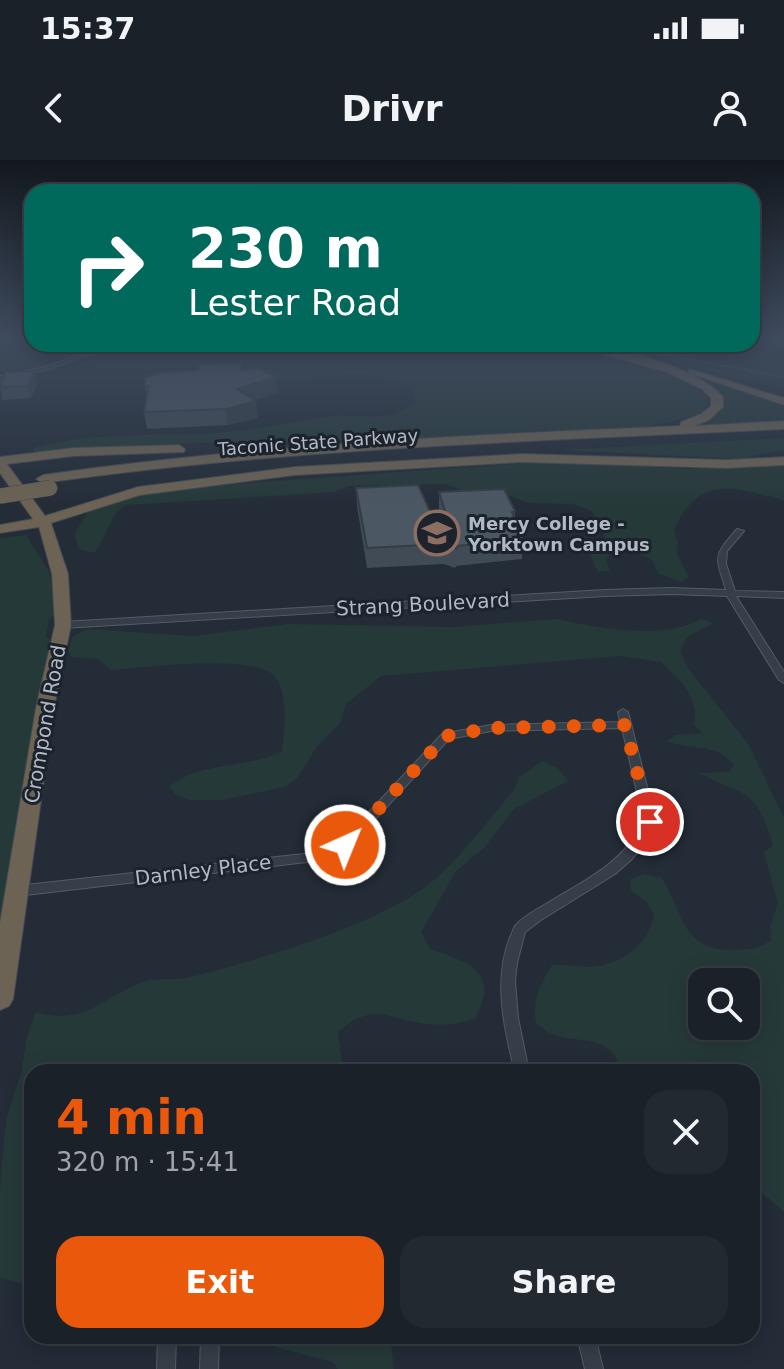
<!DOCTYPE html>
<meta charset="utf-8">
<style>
body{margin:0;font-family:"DejaVu Sans",sans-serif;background:#232931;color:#f1f3f6;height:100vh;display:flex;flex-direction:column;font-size:30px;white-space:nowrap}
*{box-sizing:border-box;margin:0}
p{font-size:26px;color:#9fa3a8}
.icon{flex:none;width:44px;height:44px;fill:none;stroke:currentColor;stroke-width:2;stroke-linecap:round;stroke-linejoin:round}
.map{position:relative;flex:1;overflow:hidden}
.side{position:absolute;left:24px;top:904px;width:736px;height:280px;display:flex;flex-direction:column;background:#1a2129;border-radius:24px;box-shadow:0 4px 20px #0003,0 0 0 2px #383e46}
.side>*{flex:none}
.top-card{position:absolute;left:24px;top:24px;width:736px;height:168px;border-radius:24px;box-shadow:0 4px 20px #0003,0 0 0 2px #383e46;background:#00695c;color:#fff;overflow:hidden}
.fabs{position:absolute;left:688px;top:808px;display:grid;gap:16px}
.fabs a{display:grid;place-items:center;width:72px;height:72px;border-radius:16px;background:#1a2129;box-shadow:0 4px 20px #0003,0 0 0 2px #383e46;font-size:40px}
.pin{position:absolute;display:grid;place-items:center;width:68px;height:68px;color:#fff;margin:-34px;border:4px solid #fff;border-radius:50%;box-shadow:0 2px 8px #0007}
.me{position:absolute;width:88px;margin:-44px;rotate:44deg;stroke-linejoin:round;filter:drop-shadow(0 0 6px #0008)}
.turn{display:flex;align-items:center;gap:28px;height:168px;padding:0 32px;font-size:36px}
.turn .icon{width:104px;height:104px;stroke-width:2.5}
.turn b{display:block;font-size:56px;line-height:68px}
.round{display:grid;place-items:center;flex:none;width:84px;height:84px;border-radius:24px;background:#232931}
.headline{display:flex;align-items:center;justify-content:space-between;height:136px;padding:0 32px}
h1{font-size:48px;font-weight:600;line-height:60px;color:#ea580c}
.button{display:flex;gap:16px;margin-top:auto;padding:16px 32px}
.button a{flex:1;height:92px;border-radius:24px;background:#ea580c;color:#fff;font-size:32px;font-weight:600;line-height:92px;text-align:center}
.button a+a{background:#232931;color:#f1f3f6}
.status{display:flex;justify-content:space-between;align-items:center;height:56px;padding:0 40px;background:#1a2129;direction:ltr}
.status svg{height:22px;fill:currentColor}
header{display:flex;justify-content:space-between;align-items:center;height:104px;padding:0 32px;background:#1a2129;font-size:36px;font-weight:600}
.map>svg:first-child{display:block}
.green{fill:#263939;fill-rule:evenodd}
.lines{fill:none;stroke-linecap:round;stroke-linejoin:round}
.stream{stroke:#394b5f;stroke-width:2}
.street-casing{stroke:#545c66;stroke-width:2}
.highway-casing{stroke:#414953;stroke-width:2}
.street{fill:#363e48;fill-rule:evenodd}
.highway{fill:#6d6354;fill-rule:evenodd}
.highway-bridge-casing{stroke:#414953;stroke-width:16;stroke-linecap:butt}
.highway-bridge{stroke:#6d6354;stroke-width:15}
.wall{fill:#404b55}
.shaded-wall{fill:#343d45}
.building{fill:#4b5763;stroke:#343d45;stroke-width:2}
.route{stroke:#ea580c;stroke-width:14;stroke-dasharray:0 25.2}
.labels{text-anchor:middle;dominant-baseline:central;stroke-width:6;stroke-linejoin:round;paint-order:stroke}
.far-street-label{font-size:18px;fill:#b1b9c4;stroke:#1c232d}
.far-poi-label{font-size:18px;font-weight:bold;fill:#b1b9c4;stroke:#1c232d;text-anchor:start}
.street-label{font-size:20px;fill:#b1b9c4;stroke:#1c232d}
</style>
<div class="status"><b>15:37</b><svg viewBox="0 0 49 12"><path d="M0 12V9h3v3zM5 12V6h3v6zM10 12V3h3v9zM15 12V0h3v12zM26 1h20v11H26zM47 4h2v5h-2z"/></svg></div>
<header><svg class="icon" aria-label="back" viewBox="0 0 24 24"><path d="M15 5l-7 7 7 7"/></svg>Drivr<svg class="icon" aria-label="person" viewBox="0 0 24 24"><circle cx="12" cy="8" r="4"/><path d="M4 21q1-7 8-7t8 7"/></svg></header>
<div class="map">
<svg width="784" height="1209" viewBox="0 0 784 1209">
<rect width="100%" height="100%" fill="#232c37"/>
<path class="green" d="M1 179H32V184H59L38 192 36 199 47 205 0 212Z
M561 184C598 194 690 208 709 241L703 253C637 275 566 272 498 275 344 283 188 279 34 292L33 288C92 271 157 277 217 273 253 270 291 263 326 257 355 252 391 266 415 242L410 228C362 202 333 221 285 220 270 219 259 206 244 206 189 205 135 214 79 205L131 185Z
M591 184H723L768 192 784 201V229Z
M668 206 768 237 784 246V261L692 266 722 247 693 218Z
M784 278V290L740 299 559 290Z
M570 300 685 309 784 305V340C732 327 699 314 674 370L678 382 677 393 689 417 682 422 658 413 651 399 630 390 610 393 606 399 610 411 598 412 587 389 605 377 592 351 573 344 529 343 497 331H464L445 324 349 326 335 332 126 345C109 354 107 378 94 393L78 389 75 373 88 352 143 334 206 326Z
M26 375 49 411 56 454 49 459 46 477 51 480 0 768V378Z
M556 459C600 468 661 481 701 459L714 463 687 477 680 491 687 507 749 585 784 658V1052L760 1031 752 1032V912H621C612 872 581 885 552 874 546 872 540 866 536 863 532 839 539 826 552 805 565 804 577 807 590 807 621 805 649 785 654 754L646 741 631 731 630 719 643 714 662 718C685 756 682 792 736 790 750 789 759 789 771 780L770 766 778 743 764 693 773 685C755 626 748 639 699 613L729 612 734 604C714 582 691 591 667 581L676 575 703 573 694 565C700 536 680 521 661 502L620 496 381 516 346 544 340 563 316 588 297 618 285 627 222 640H189L176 635 169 627C201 600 246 610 282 591 284 570 289 537 276 518 257 492 144 508 112 510L98 499 71 497 68 491 73 476 87 469 193 476 288 464 454 467ZM702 822H746V866H702Z
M543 601 559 609 568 621 514 649 485 687 456 711 421 772 430 789C470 803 500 810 475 859 458 864 444 866 426 864 386 858 372 842 338 872L343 912H32V1120L21 1123 0 1118V1028L6 960 21 913 28 872 36 852C85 866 103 837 143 822 157 817 176 821 191 817 257 800 383 764 434 720 464 694 489 659 515 629L519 617Z
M262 1176H390L394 1209H338L332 1202 269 1185Z"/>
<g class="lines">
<path class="stream" d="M608 184 784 217"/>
<g class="street-casing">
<path id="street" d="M111 184H119L49 209 0 220V216L45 207Z
M737 369 744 371 727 391 726 404 735 431 784 432V438L736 436 784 512V523L779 520 727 436 672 434 605 436 63 468 58 465 63 462 605 430 672 428 726 430C715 395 713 397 737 369Z
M623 549 628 552 656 662 644 684 631 700 615 714 541 760 525 772 517 803 515 821 518 858 529 912H515C504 869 493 820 510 777 511 776 514 767 515 766 522 757 536 750 546 744 585 720 621 705 644 662L622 568 491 571 449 579 349 688 324 700 17 736 13 734 11 731 13 728 17 726 322 692 341 682 442 574 491 565 620 562 618 552Z
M158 1176H176L175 1209H157Z
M201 1176H219L218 1209H200Z
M577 1176H595L603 1209H585Z"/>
</g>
<g class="highway-casing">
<path id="highway" d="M565 184C608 184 694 204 723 237V247L709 260 694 266 784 261V269C536 281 289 288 43 323L36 319 43 315C254 285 467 275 680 266L681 262 701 254 711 246V238L702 229 667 212Z
M689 209 784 238V245L689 213Z
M179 285 185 289 184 292 73 296 7 304 45 356 138 327 295 307 522 294 727 300 784 297V305L727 308 522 302 295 315 140 335 51 363 68 414 71 465 54 548 13 839 9 846 0 850V763L36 548 55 465 52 414 39 367 0 373V365L33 359 0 313V297L73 288Z"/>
</g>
<use href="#street" class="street"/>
<use href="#highway" class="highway"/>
<g class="highway-bridge-casing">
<path id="highway-bridge" d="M0 336 50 328"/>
</g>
<use href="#highway-bridge" class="highway-bridge"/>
</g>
<path class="wall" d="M242 210 278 233 255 240 258 258 227 265 147 269 144 252 147 238 145 226Z
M37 223 31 238 2 240 0 225Z
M356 328 429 349 445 373 439 350V332L515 351V358L523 380 522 399 456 406 455 408 444 404 367 408 357 346Z"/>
<path class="shaded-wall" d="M34 211 37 223 31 238 28 226Z
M276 217 278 233 239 245 237 229Z
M256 241 258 258 227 265 226 249Z"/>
<path class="building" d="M241 203V210L259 209 276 217 237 229 256 241 226 249 144 252 149 226H145L146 218 158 213 198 210 199 205Z
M34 211 28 226 0 227 6 212Z
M418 325 429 349 456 388 445 384 367 388 356 328Z
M504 329 515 351 512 352 523 380 456 386 439 332Z"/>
<linearGradient id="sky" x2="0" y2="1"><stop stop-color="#13181e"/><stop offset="0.51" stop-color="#3f4b5e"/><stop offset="1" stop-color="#3f4b5e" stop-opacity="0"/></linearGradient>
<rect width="784" height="348" fill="url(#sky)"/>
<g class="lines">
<path class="route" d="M345 685 446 576 491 568 625 565 650 662"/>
</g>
<defs>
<g id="school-ring" transform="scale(2.3)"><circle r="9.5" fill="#1c232d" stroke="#8d6e63" stroke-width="1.5"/><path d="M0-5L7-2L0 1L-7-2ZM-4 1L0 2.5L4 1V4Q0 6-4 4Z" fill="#8d6e63"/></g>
</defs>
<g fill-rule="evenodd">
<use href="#school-ring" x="437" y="373"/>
</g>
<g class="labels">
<g class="far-street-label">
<text transform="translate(318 282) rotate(-4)">Taconic State Parkway</text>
</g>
<g class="far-poi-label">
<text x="468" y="363">Mercy College -<tspan x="468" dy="21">Yorktown Campus</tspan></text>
</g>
<g class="street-label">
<text transform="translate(423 444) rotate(-3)">Strang Boulevard</text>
<text transform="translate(45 564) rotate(-80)">Crompond Road</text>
<text transform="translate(203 710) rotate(-7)">Darnley Place</text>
</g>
</g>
</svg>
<div class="fabs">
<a><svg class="icon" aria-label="search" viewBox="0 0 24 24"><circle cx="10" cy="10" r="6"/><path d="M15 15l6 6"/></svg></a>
</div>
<div class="pin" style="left:650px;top:662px;background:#d93025"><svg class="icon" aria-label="arrive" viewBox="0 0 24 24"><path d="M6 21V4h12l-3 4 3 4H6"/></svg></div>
<svg class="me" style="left:345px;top:685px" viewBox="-20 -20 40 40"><circle r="17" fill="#ea580c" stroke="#fff" stroke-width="3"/><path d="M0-11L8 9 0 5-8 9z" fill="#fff"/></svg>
<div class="top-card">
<div class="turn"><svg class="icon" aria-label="right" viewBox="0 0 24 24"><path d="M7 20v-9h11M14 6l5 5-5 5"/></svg><div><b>230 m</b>Lester Road</div></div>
</div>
<section class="side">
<div class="headline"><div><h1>4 min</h1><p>320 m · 15:41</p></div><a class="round"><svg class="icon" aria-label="close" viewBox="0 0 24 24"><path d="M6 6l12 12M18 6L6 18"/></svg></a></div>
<div class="button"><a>Exit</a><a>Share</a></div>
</section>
</div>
